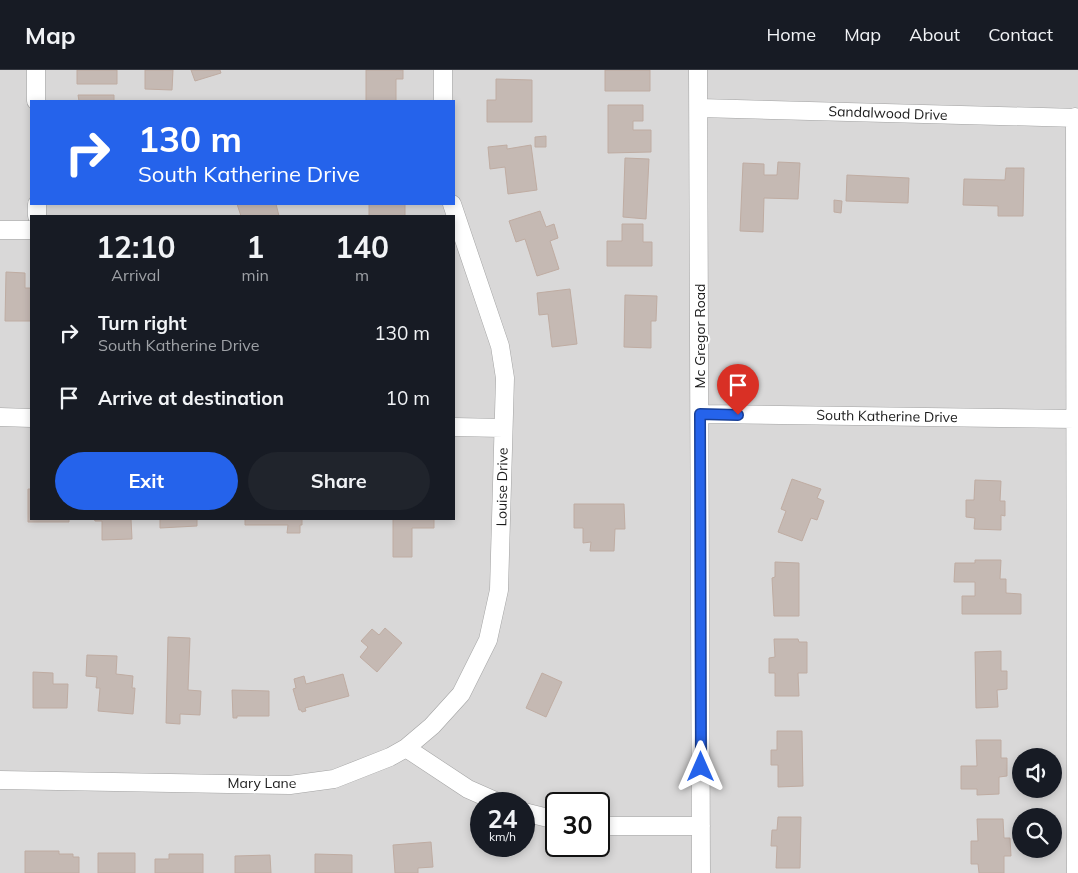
<!DOCTYPE html>
<style>
body{margin:0;font-family:Mulish,sans-serif;background:#20242c;color:#f1f3f6;height:100vh;display:flex;flex-direction:column;font-size:19px;white-space:nowrap}
*{box-sizing:border-box;margin:0}
p{font-size:16px;color:#9ea1a6}
.icon{flex:none;width:28px;height:28px;fill:none;stroke:currentColor;stroke-width:2;stroke-linecap:round;stroke-linejoin:round}
.map{position:relative;flex:1;overflow:hidden}
.drawer{position:absolute;left:30px;top:145px;width:425px;height:305px;display:flex;flex-direction:column;background:#171b24;border-radius:0px;box-shadow:0 2px 8px #0003}
.drawer>*{flex:none}
.guide{position:absolute;left:30px;top:30px;width:425px;height:105px;border-radius:0px;box-shadow:0 2px 8px #0003;background:#2563eb;color:#fff;overflow:hidden}
.buttons{position:absolute;left:1012px;top:678px;display:grid;gap:10px}
.buttons a{display:grid;place-items:center;width:50px;height:50px;border-radius:50%;background:#171b24;box-shadow:0 2px 8px #0003;font-size:25px}
.speed{position:absolute;left:470px;top:722px;display:flex;gap:10px;font-size:25px;font-weight:700;text-align:center}
.speed>*{display:grid;place-content:center;width:65px;height:65px;border-radius:50%;background:#171b24;box-shadow:0 2px 8px #0003;line-height:1}
.speed small{font-size:12px;font-weight:400}
.speed .limit{border:2px solid #111;border-radius:8px;background:#fff;color:#111}
.pin{position:absolute;display:grid;place-items:center;width:42px;height:42px;color:#fff;margin:-51px -21px;border-radius:50% 50% 50% 0;rotate:-45deg;box-shadow:0 0 5px #0007}
.pin .icon{rotate:45deg}
.me{position:absolute;width:55px;margin:-28px;rotate:0deg;stroke-linejoin:round;filter:drop-shadow(0 0 4px #0008)}
.turn{display:flex;align-items:center;gap:18px;height:105px;padding:0 25px;font-size:22px}
.turn .icon{width:65px;height:65px;stroke-width:2.5}
.turn b{display:block;font-size:35px;line-height:42px}
.eta{display:flex;justify-content:space-evenly;align-items:center;height:85px;text-align:center}
.eta b{font-size:30px;font-weight:700;line-height:35px}
.action{display:flex;gap:10px;margin-top:auto;padding:10px 25px}
.action a{flex:1;height:58px;border-radius:30px;background:#2563eb;color:#fff;font-size:20px;font-weight:700;line-height:58px;text-align:center}
.action a+a{background:#20242c;color:#f1f3f6}
ul{padding:0;list-style:none}
li{display:flex;align-items:center;gap:15px;height:65px;padding:0 25px}
li div{flex:1}
li b{display:block;font-size:19px}
li em{font-style:normal}
header{display:flex;align-items:center;gap:30px;box-sizing:border-box;height:70px;padding:0 25px;background:#171b24;border-bottom:1px solid #363941}
header strong{font-size:24px}
nav{display:flex;gap:28px;margin-inline-start:auto;font-size:18px}
.map>svg:first-child{display:block}
.residential{fill:#d9d8d8;fill-rule:evenodd}
.building{fill:#c5b9b3;stroke:#bfaca2}
.lines{fill:none;stroke-linecap:round;stroke-linejoin:round}
.street-casing{stroke:#a2a2a2;stroke-width:19}
.street{stroke:#fff;stroke-width:18}
.route-casing{stroke:#184099;stroke-width:12}
.route{stroke:#2563eb;stroke-width:9}
.labels{text-anchor:middle;dominant-baseline:central;stroke-width:4.5;stroke-linejoin:round;paint-order:stroke}
.street-label{font-size:14px;fill:#1b1b1b;stroke:#fff}
</style>
<header>
<strong>Map</strong>
<nav><a>Home</a><a>Map</a><a>About</a><a>Contact</a></nav>
</header>
<div class="map">
<svg width="1078" height="803" viewBox="0 0 1078 803">
<rect width="100%" height="100%" fill="#ede8e0"/>
<path class="residential" d="M0 0H1078V803H0ZM31 31H454V134H31ZM31 146H454V449H31ZM1021 686H1054V719H1021ZM481 734H524V776H481ZM556 734H599V776H556ZM1021 746H1054V779H1021Z"/>
<path class="building" d="M77 0H117V14H77Z
M145 0H173L172 20 145 19Z
M191 0H220L221 3 195 11Z
M366 0H403V9H396V31H366Z
M605 0H650V21H605Z
M496 9 532 10V52H487V30H496Z
M78 25H114V31H79Z
M608 35H643V51H633V60H651V82L608 83Z
M546 66V77H535V67Z
M507 75V79L531 75 537 120 508 124 505 97 490 99 488 77Z
M625 88 649 89 646 149 623 147Z
M778 92 800 93 798 129 764 128 763 162 740 161 743 93 764 94V105H777Z
M1006 98H1024L1023 146H998V136L963 135 964 109 1005 110Z
M847 105 909 108 908 133 846 131Z
M834 130 842 131 841 143 834 142Z
M237 134H276L279 146H241Z
M369 134H405V146H369Z
M540 141 546 157 554 154 558 168 550 171 559 199 537 206 525 169 516 172 509 151Z
M622 154H643V172H652V196H607V171H622Z
M6 202 25 203V218H31V251H5Z
M570 219 577 274 552 277 548 244 539 245 537 223Z
M625 225 657 226 656 251H651V278L624 277Z
M792 409 821 419 817 428 824 431 817 450 811 448 802 471 778 462 786 441 781 439Z
M975 410 1001 411 1000 431H1005V446L1001 445V460L974 459 975 448 966 447V430H974Z
M28 419H31V449H69V452H28Z
M574 434H624L625 459H615L614 481H590L591 472 583 473V458H574Z
M94 449H131L132 469 102 470V451H95Z
M160 449H197V456L160 458Z
M245 449H302V455H300V463H287L288 455H245Z
M393 449H434V458H412V487H393Z
M975 490H1001L1000 509H1006V523L1021 524V544H962V526H975V512H954L955 493H975Z
M775 492 799 493V546H774L772 508 775 507Z
M385 558 402 573 377 602 360 587 368 577 361 571 372 559 379 565Z
M168 567 190 568 188 620 201 621 200 645 180 644V654L166 653Z
M774 569H798L799 572H807V603H798L799 626H775V603H769V588L775 587Z
M1001 581V601H1007V619L997 620 998 637 976 638 975 582Z
M87 585 117 586 116 604 133 606 132 618H135L133 644 98 641 100 618H96L97 607 86 606Z
M33 602 53 603V614H68L67 638H33Z
M542 603 562 612 546 647 526 638Z
M343 604 349 626 305 638 306 641 302 642 301 640H299L293 619 296 618 294 609 304 606 306 614Z
M232 620 269 621V646H237V648H233Z
M777 661H802L803 716 778 717V695H771V680H777Z
M976 670H1001V688H1007V706L999 707V724L977 725V719H961V696H977Z
M778 747H801L800 798H776L777 776H771L772 760H777Z
M977 749H1003L1004 768H1010L1011 786H1004V803H979L978 794H971V771H978Z
M431 772 433 797 418 798V803H395L393 775Z
M25 781H59V784H73V787H79V803H25Z
M98 783H135V803H98Z
M169 784H203V803H155V789H169Z
M315 784 352 785V803H315Z
M270 785 271 803H235V786Z"/>
<g class="lines">
<g class="street-casing">
<path id="street" d="M36 0V31
M698 0 701 803
M443 31V0
M699 38 1078 48
M1075 47 1076 803
M37 134V146
M0 160H31
M700 344 1075 349
M0 347 31 348
M454 357 503 358
M406 678 468 719 502 734
M0 710 290 715 334 709 390 687 406 678 432 656 461 624 488 570 499 520 505 308 500 276 452 134
M524 742 556 750
M599 756H701"/>
</g>
<use href="#street" class="street"/>
</g>
<g class="lines">
<g class="route-casing">
<path id="route" d="M701 697 700 344 738 345"/>
</g>
<use href="#route" class="route"/>
</g>
<g class="labels">
<g class="street-label">
<text transform="translate(888 43) rotate(2)">Sandalwood Drive</text>
<text transform="translate(700 266) rotate(-90)">Mc Gregor Road</text>
<text transform="translate(887 346) rotate(1)">South Katherine Drive</text>
<text transform="translate(502 417) rotate(-89)">Louise Drive</text>
<text x="262" y="713">Mary Lane</text>
</g>
</g>
</svg>
<div class="buttons">
<a><svg class="icon" aria-label="sound" viewBox="0 0 24 24"><path d="M4 9h4l5-4v14l-5-4H4zM17 9q2 3 0 6"/></svg></a>
<a><svg class="icon" aria-label="search" viewBox="0 0 24 24"><circle cx="10" cy="10" r="6"/><path d="M15 15l6 6"/></svg></a>
</div>
<div class="speed"><div>24<small>km/h</small></div><div class="limit">30</div></div>
<div class="pin" style="left:738px;top:345px;background:#d93025"><svg class="icon" aria-label="arrive" viewBox="0 0 24 24"><path d="M6 21V4h12l-3 4 3 4H6"/></svg></div>
<svg class="me" style="left:701px;top:697px" viewBox="-20 -20 40 40"><path d="M0-17L14 15 0 8-14 15z" fill="#2563eb" stroke="#fff" stroke-width="4"/></svg>
<div class="guide">
<div class="turn"><svg class="icon" aria-label="right" viewBox="0 0 24 24"><path d="M7 20v-9h11M14 6l5 5-5 5"/></svg><div><b>130 m</b>South Katherine Drive</div></div>
</div>
<section class="drawer">
<div class="eta">
<div><b>12:10</b><p>Arrival</p></div>
<div><b>1</b><p>min</p></div>
<div><b>140</b><p>m</p></div>
</div>
<ul>
<li><svg class="icon" aria-label="right" viewBox="0 0 24 24"><path d="M7 20v-9h11M14 6l5 5-5 5"/></svg><div><b>Turn right</b><p>South Katherine Drive</p></div><em>130 m</em></li>
<li><svg class="icon" aria-label="arrive" viewBox="0 0 24 24"><path d="M6 21V4h12l-3 4 3 4H6"/></svg><div><b>Arrive at destination</b></div><em>10 m</em></li>
</ul>
<div class="action"><a>Exit</a><a>Share</a></div>
</section>
</div>
